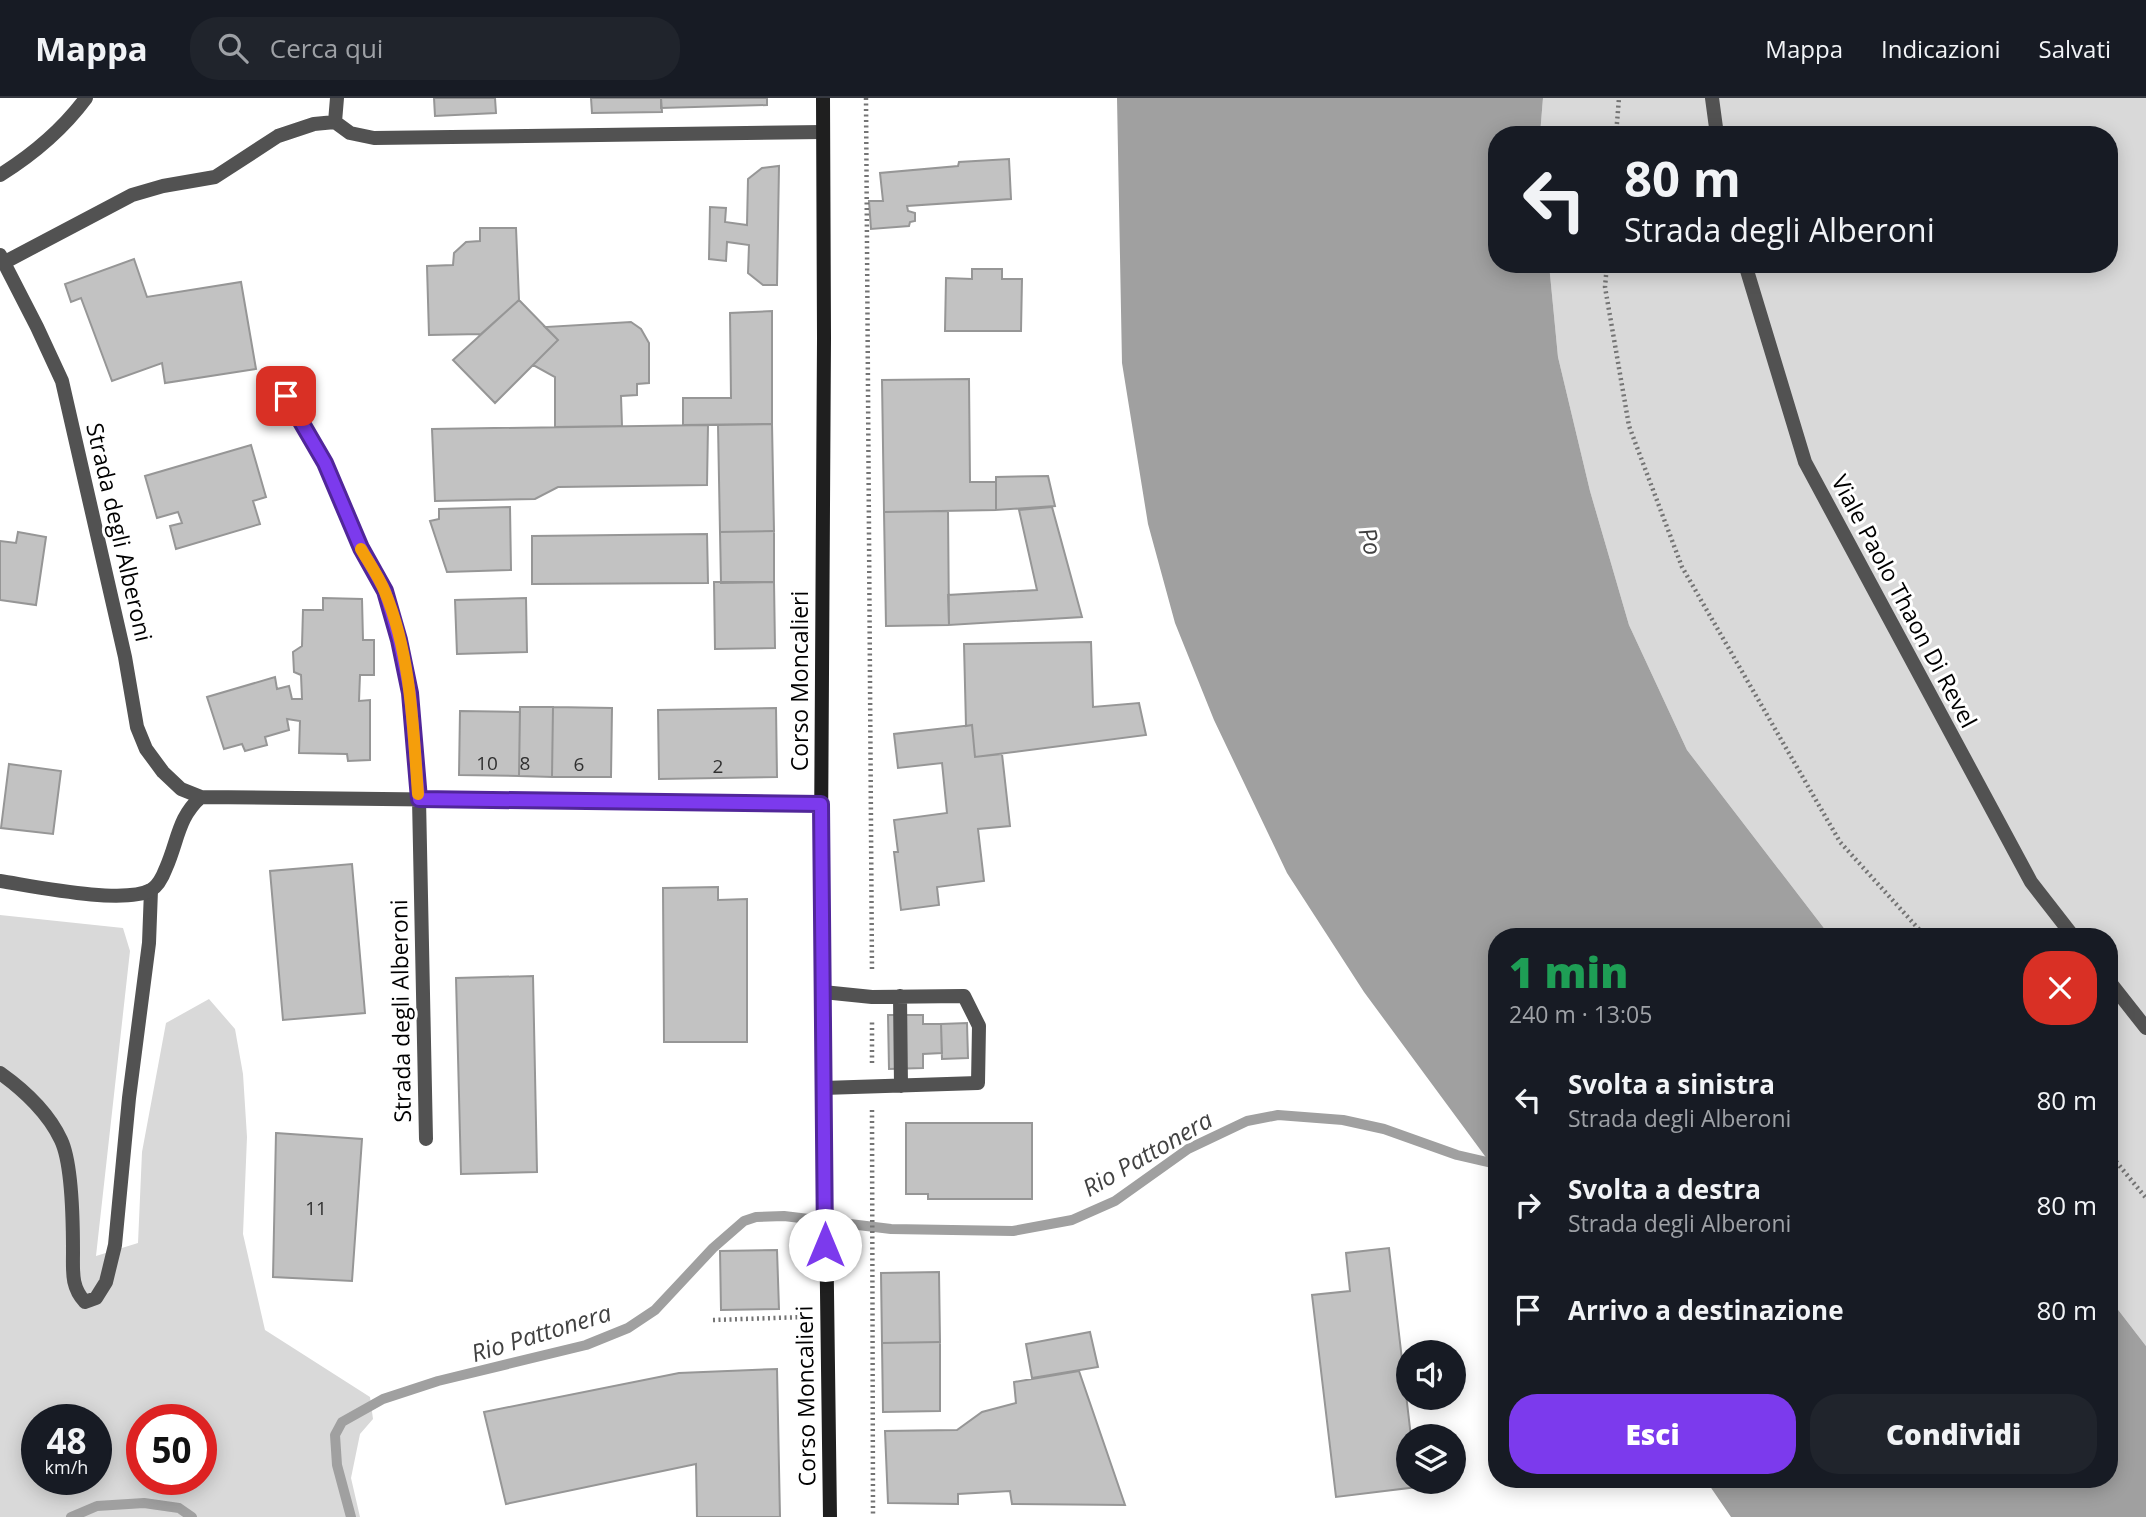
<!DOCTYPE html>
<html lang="it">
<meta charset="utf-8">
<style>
body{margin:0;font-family:"Open Sans",sans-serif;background:#20242c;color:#f1f3f6;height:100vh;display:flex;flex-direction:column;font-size:26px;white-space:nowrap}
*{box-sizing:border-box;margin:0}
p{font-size:23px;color:#9ea1a6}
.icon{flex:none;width:38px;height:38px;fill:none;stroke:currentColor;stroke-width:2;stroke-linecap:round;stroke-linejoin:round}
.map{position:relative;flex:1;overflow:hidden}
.panel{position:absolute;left:1488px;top:830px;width:630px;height:560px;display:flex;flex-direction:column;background:#171b24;border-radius:28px;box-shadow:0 4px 18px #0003}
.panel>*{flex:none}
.top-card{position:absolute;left:1488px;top:28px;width:630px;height:147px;border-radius:28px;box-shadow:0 4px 18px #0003;background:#171b24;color:#f1f3f6;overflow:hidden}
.tools{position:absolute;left:1396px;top:1242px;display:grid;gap:14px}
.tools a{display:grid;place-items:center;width:70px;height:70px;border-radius:50%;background:#171b24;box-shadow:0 4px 18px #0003;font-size:35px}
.speed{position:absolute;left:21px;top:1306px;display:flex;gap:14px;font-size:35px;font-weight:700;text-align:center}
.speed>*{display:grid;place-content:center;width:91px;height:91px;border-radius:50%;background:#171b24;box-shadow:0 4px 18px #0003;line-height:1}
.speed small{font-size:18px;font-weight:400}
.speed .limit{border:10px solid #d22;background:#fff;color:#111}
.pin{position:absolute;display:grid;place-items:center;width:60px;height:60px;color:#fff;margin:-30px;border-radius:14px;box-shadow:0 4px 10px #0006}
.me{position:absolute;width:77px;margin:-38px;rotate:0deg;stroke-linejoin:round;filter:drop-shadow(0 0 5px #0008)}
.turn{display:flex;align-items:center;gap:24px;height:147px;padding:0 21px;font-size:32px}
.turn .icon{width:91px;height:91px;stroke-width:2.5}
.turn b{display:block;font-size:49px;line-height:60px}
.round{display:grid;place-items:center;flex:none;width:74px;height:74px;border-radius:28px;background:#20242c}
.headline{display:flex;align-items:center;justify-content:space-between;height:119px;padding:0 21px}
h1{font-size:42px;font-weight:800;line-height:52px;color:#1e9e55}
.action{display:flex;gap:14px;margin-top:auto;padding:14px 21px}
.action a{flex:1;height:80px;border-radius:28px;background:#7c3aed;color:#fff;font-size:28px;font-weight:800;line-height:80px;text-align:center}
.action a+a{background:#20242c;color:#f1f3f6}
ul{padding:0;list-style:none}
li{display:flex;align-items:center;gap:21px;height:105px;padding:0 21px}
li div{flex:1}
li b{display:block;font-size:26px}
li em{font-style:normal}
header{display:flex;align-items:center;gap:42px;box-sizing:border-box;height:98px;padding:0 35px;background:#171b24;border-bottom:2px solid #363941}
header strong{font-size:33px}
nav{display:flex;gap:38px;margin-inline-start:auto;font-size:24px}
.search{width:490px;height:63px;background:#20242c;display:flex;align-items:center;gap:18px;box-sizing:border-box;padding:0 24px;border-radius:28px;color:#9ea1a6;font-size:26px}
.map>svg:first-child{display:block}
.green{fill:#d9d9d9;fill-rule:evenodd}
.water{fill:#a0a0a0}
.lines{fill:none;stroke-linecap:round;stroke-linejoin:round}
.stream{stroke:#a0a0a0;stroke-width:10}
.building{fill:#c2c2c2;stroke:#969696;stroke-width:2}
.path{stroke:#747474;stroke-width:4.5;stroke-dasharray:2 3.5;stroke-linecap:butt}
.service{stroke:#525252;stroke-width:14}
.pedestrian{stroke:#525252;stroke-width:14}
.minor{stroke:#525252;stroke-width:14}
.secondary{stroke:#1f1f1f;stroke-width:14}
.route-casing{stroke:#51269a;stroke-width:18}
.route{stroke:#7c3aed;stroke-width:12}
.slow{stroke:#f59e0b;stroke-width:12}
.labels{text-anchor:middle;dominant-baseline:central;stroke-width:6;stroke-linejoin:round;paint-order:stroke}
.number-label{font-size:19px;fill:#303030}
.street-label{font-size:23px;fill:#000;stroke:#fff}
.water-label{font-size:24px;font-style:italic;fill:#414141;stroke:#fff}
</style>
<header>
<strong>Mappa</strong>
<div class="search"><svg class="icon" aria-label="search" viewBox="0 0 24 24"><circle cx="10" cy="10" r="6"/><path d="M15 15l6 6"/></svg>Cerca qui</div>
<nav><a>Mappa</a><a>Indicazioni</a><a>Salvati</a></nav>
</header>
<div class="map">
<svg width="2146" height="1419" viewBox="0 0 2146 1419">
<rect width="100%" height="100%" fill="#fff"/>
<path class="green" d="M1543 0H2146V1248L2109 1200V838H1830L1687 652 1629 527 1590 393 1558 259 1549 166H2109V37H1540Z
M0 817 123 830 130 853 96 1158 138 1145 142 1054 166 925 209 901 235 931 243 976 247 1039 243 1136 265 1232 370 1299 373 1321 360 1336 351 1380 360 1419H0ZM37 1321H96V1381H37ZM142 1321H201V1381H142Z"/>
<path class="water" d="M1117 0H1543L1540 37H1496V166H1549L1558 259 1590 393 1629 527 1687 652 1830 838H1496V1073L1364 894 1287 775 1214 622 1175 525 1148 426 1122 265Z
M2109 1200 2146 1248V1419H1731L1705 1381H2109Z"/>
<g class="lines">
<path class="stream" d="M71 1419 97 1408 144 1405 179 1410 192 1419
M351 1419 337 1367 335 1337 342 1324 383 1301 438 1283 586 1247 628 1230 655 1212 713 1150 744 1123 756 1119 784 1118 891 1131 1013 1133 1072 1122 1115 1103 1188 1051 1247 1023 1278 1017 1343 1022 1384 1031 1457 1057 1496 1066"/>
</g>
<path class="building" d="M434 0H495L496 15 435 18Z
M591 0H661L662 14 592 15Z
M661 0H767V7L661 10Z
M1009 61 1011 101 907 108 908 113 915 115V123L910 124 909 128 871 131 869 103H883L880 75 958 68 959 64Z
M779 68 777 187H763L748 175 749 147 727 144 726 163 709 161 710 109 726 110 725 124 747 127 748 81 762 70Z
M480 130H516L519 202 481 236 429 237 427 168 453 167 454 155 466 144 480 143Z
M134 161 147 199 241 184 256 271 165 285 162 265 112 283 81 200 71 204 65 186Z
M972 171H1002V181H1022L1021 233H945L946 180 972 181Z
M519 202 558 242 495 305 453 262Z
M772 213V326L683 327V300H731L730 215Z
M631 224 641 231 649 245V285L637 286V297L621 298 622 328 555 329V279L533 267 558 242 545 229Z
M969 281 970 384H996V412L884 414 882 282Z
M772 326 774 433 720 434 718 327Z
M708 327 707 387 558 389 535 401 435 403 432 331Z
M251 347 266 399 253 403 260 426 176 451 170 428 182 425 178 414 157 420 145 378Z
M1048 378 1055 408 996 412V379Z
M510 409 511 472 447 474 430 423 439 421V411Z
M1052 409 1082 519 949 527 948 497 1037 492 1019 412Z
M948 413 949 527 886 528 884 414Z
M774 433V484L721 485 720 434Z
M18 434 46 439 36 507 0 502V443L16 445Z
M707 436 708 485 532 486V438Z
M714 484H774L775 550 715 551Z
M323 500 362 501 363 542H374V577H360L359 603 370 602V662L348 663 347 656 299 655 300 623 287 621 289 632 265 639 267 647 245 653 242 646 224 651 207 599 275 579 277 591 289 588 292 601H302L301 577 294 574 293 554 302 548 303 512H323Z
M526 500 527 554 457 556 455 502Z
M1091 544 1093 609 1139 605 1146 637 975 659 972 627 966 628 964 546Z
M520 609H553L552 679 519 678Z
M553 609 612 610 611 679H552Z
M776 610 777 679 659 681 658 612Z
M460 613 520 614 519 678 459 677Z
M972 627 975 659 1002 656 1010 728 978 731 984 783 937 789 939 807 901 812 894 754H898L894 722 947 715 942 665 898 670 894 636Z
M9 666 61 673 53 736 1 730Z
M352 766 365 915 283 922 270 773Z
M718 789V802L747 801V944H664L663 790Z
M533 878 537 1074 461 1076 456 880Z
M888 917H923V926H941L942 955 923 956V970L889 971Z
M967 925 968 960 942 961 941 926Z
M906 1025H1032V1101H928V1096H906Z
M276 1035 362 1041 352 1183 273 1179Z
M1389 1150 1411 1339H1409V1384H1417V1389L1336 1399 1312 1197 1350 1193 1346 1155Z
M777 1152 779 1211 721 1212 720 1153Z
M939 1174 940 1244 882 1245 881 1175Z
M1090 1234 1098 1269 1032 1280 1026 1246Z
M940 1244V1313L883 1314 882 1245Z
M777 1271 780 1419H697L696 1366 506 1406 484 1314 679 1275Z
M1079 1273 1125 1407 1012 1406 1010 1393 958 1396V1406L888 1405 885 1333 957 1332 982 1314 1016 1305 1014 1284Z"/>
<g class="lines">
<path class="path" d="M866 0 872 874
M1616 37 1619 0
M1607 166 1605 189 1629 328 1682 469 1840 744 1925 838
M872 965V921
M872 1012 873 1419
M2109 1055 2146 1100
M713 1222 805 1219"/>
<path class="service" d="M900 898 901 988
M0 975C24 992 49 1016 61 1042 72 1065 73 1128 73 1154 73 1174 71 1189 85 1204L96 1200 106 1184 115 1147 129 1000 149 845 151 792
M823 990 978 985 979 928 964 898 872 899 823 894"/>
<path class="pedestrian" d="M1712 0 1717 37
M1745 166 1805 364 2031 784 2073 838
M2109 883 2146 930"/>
<path class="minor" d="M337 0 335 24 350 35 374 40 823 34
M0 77C32 57 63 31 86 0
M0 157 37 229 62 283 125 559 137 629 146 651 163 674 181 691 201 699 821 706
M5 164 132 97 163 88 215 79 278 38 314 26 335 24
M286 298 325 365 361 450 385 493 399 542 410 595 419 701 426 1041
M0 783C33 788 123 807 151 792 158 788 163 778 166 770 178 743 178 719 201 699"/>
<path class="secondary" d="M823 0 824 240 821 744 830 1419"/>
</g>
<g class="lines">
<g class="route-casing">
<path id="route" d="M286 298 325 365 361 450 385 493 399 542 410 595 419 701 821 706 825 1147"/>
</g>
<use href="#route" class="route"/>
<path class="slow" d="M361 451C369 465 379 479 385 494 411 557 413 629 418 696"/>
</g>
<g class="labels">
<g class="number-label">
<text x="487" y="665">10</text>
<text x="525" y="665">8</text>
<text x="579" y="666">6</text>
<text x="718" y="668">2</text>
<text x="316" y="1110">11</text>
</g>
<g class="street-label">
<text transform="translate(120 434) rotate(77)">Strada degli Alberoni</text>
<text transform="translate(1905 503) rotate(62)">Viale Paolo Thaon Di Revel</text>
<text transform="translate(799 583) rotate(-90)">Corso Moncalieri</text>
<text transform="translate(400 913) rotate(-91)">Strada degli Alberoni</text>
<text transform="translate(805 1298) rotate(-91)">Corso Moncalieri</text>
</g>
<g class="water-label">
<text transform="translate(1371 443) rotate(74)">Po</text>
<text transform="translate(1147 1055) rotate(-30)">Rio Pattonera</text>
<text transform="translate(541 1234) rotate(-17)">Rio Pattonera</text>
</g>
</g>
</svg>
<div class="tools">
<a><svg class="icon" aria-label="sound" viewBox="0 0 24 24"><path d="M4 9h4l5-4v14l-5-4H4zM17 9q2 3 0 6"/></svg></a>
<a><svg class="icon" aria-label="layers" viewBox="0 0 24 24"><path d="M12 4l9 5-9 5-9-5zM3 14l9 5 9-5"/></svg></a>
</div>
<div class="speed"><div>48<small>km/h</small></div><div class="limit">50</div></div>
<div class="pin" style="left:286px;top:298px;background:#d93025"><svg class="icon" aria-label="arrive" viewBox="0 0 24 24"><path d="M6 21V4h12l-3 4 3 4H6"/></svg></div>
<svg class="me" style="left:825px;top:1147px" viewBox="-20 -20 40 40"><circle r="19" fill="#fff"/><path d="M0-13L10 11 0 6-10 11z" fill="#7c3aed"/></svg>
<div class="top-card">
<div class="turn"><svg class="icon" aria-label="left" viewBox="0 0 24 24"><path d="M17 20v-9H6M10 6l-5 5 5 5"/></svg><div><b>80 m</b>Strada degli Alberoni</div></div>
</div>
<section class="panel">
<div class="headline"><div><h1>1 min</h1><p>240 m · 13:05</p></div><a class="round" style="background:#d93025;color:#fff"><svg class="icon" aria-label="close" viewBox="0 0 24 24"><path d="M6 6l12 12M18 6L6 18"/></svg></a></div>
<ul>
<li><svg class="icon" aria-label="left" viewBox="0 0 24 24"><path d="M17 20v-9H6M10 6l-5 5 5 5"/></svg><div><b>Svolta a sinistra</b><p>Strada degli Alberoni</p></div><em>80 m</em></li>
<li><svg class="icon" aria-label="right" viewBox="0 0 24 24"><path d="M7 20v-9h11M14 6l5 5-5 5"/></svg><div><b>Svolta a destra</b><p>Strada degli Alberoni</p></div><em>80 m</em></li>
<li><svg class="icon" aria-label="arrive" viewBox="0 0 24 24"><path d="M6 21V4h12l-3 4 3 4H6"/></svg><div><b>Arrivo a destinazione</b></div><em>80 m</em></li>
</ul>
<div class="action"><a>Esci</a><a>Condividi</a></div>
</section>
</div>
